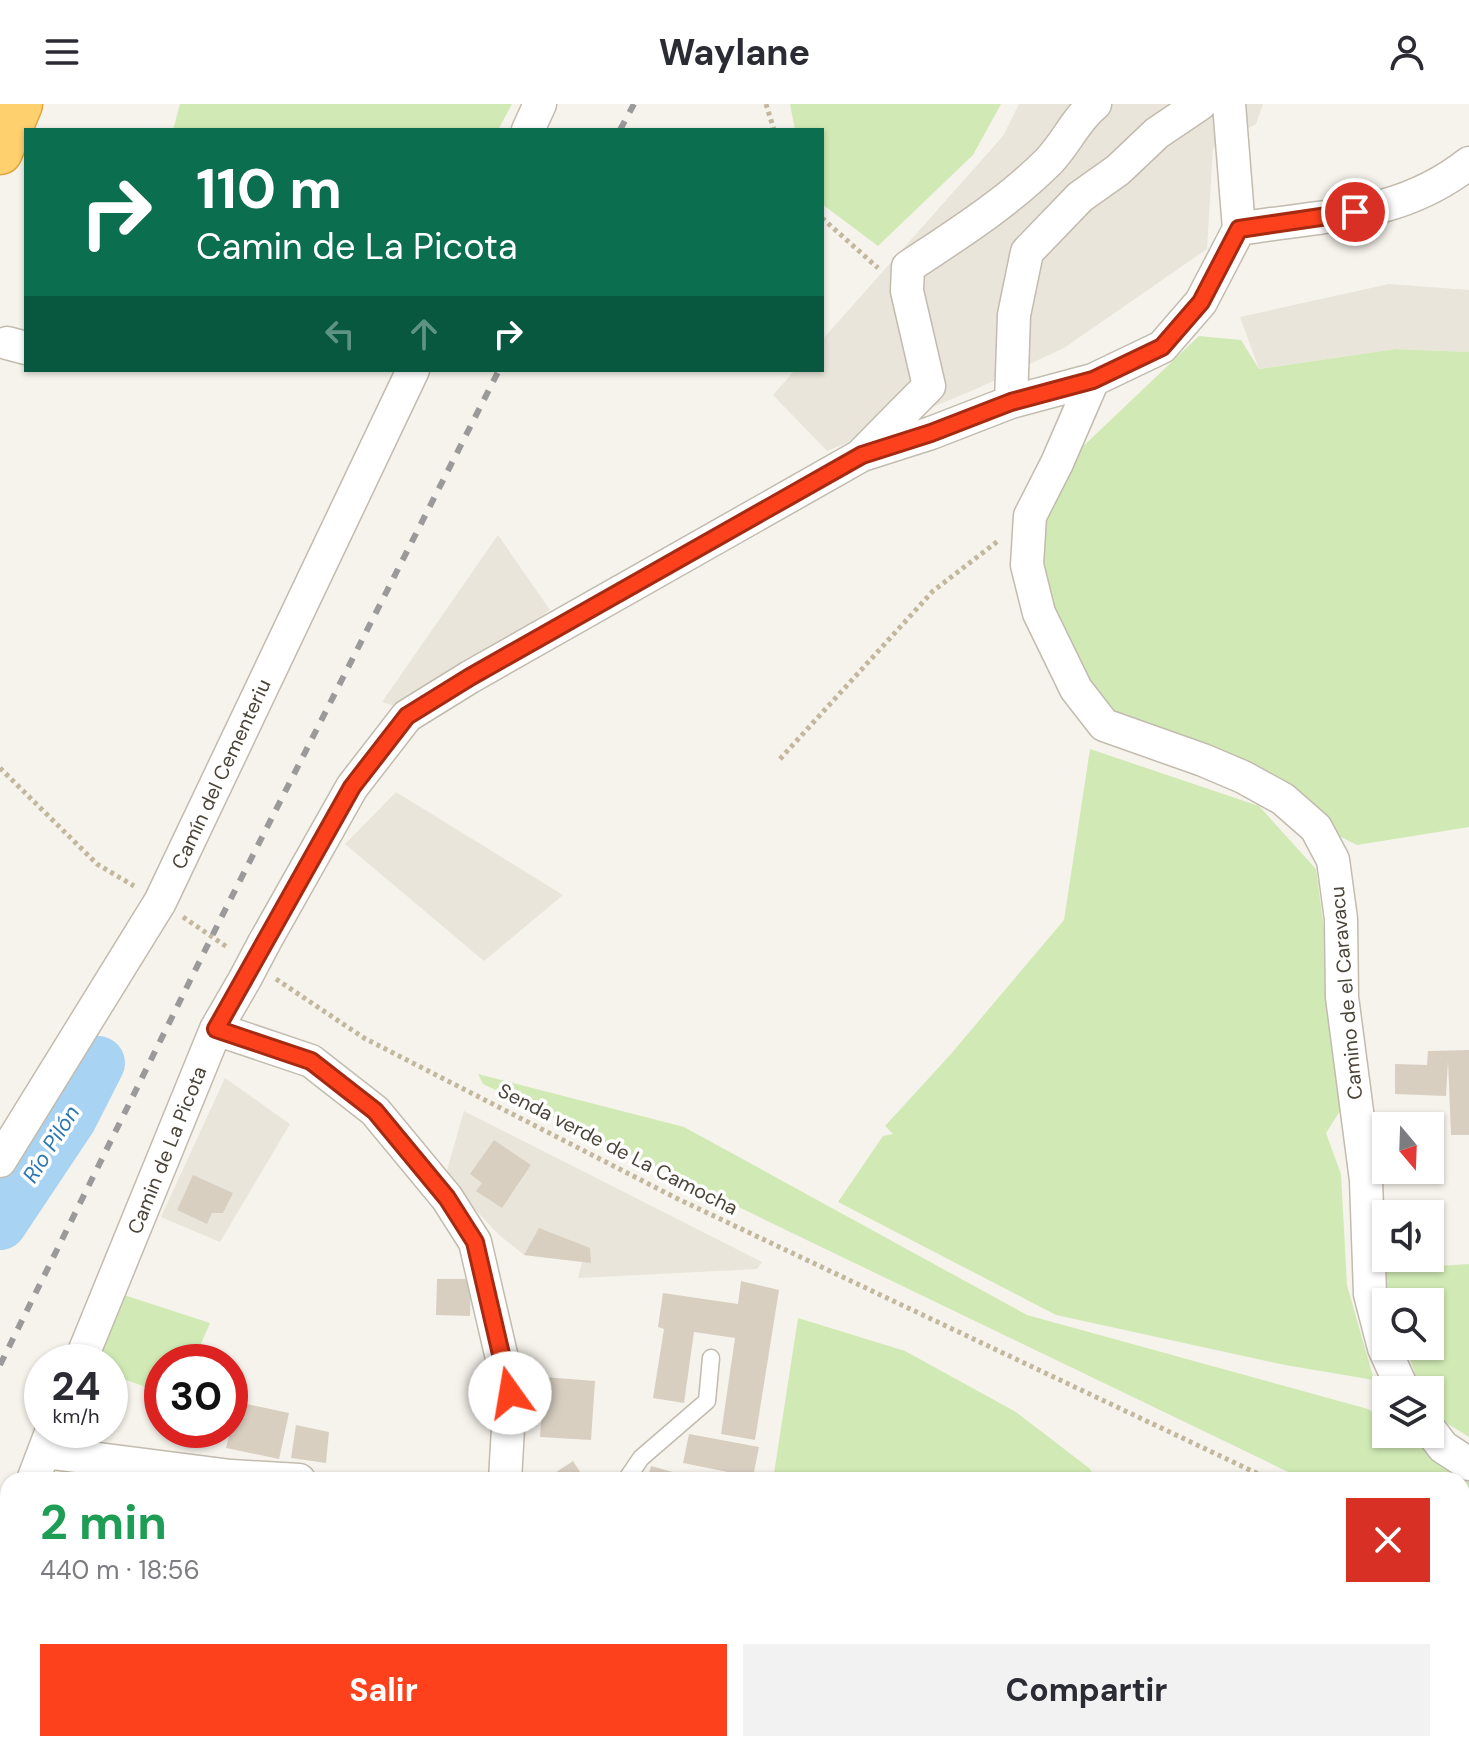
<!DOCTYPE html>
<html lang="es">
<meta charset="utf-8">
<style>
body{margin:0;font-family:"DM Sans",sans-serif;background:#f2f2f3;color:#2b2b33;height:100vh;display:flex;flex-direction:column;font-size:30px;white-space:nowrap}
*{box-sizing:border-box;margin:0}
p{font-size:26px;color:#7c7c81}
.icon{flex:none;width:44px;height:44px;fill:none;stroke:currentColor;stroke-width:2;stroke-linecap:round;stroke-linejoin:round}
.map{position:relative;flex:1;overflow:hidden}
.sheet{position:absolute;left:0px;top:1368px;width:1470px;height:280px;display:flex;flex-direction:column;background:#fff;border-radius:24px 24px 0 0;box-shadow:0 2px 6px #0004}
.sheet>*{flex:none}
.guide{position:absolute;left:24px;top:24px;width:800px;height:244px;border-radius:0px;box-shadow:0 2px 6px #0004;background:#0b6e4f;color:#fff;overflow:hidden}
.needle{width:52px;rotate:161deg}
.fabs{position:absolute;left:1372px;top:1008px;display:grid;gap:16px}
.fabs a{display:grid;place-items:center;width:72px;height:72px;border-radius:0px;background:#fff;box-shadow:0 2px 6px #0004;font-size:40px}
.speed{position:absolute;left:24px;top:1240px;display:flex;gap:16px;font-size:40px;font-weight:700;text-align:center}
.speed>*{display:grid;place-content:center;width:104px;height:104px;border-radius:50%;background:#fff;box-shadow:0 2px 6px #0004;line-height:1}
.speed small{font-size:20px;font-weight:400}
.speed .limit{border:12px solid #d22;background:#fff;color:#111}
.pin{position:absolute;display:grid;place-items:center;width:68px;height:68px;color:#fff;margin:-34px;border:4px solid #fff;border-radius:50%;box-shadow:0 2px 8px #0007}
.me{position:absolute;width:88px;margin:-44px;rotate:347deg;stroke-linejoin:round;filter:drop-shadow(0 0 6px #0008)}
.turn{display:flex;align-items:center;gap:28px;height:168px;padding:0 40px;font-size:36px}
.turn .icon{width:104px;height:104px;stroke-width:2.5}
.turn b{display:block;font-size:56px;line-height:68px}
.lanes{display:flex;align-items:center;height:76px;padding:0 40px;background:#0003;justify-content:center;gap:40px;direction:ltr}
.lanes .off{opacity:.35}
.round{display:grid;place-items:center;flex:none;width:84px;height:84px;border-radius:0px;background:#f2f2f3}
.overview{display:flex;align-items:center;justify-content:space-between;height:136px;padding:0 40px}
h1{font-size:48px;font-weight:700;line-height:60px;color:#1e9e55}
.cta{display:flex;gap:16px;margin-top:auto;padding:16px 40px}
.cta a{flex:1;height:92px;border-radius:0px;background:#fd411c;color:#fff;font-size:32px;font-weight:700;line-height:92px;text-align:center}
.cta a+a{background:#f2f2f3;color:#2b2b33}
header{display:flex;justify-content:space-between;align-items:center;height:104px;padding:0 40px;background:#fff;font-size:36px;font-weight:700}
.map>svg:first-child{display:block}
.residential{fill:#eae5da}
.green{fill:#d1eab5}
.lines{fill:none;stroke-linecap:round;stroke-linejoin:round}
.river{stroke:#a8d3f2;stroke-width:54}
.building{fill:#d8cfc1}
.service-casing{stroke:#c2bbae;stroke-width:19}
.minor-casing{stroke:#c2bbae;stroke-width:35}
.motorway-casing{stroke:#e0a63b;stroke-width:47}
.path{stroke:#c4b79f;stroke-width:5;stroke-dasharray:4 4;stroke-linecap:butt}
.service{stroke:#fff;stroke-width:16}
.minor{stroke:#fff;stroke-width:32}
.motorway{stroke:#ffd06e;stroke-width:44}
.rail{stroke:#9a9a9a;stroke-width:6;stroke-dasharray:10 10;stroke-linecap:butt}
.minor-bridge-casing{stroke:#c2bbae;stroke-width:35;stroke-linecap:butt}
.minor-bridge{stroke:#fff;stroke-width:32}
.route-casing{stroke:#a42a12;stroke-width:20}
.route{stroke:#fd411c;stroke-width:14}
.labels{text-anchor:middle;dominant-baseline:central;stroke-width:7;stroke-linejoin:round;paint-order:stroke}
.street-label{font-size:20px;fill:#4b4439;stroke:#fff}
.water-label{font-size:22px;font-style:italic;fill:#2d78b2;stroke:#fff}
</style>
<header><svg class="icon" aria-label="menu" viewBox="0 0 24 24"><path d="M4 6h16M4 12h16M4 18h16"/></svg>Waylane<svg class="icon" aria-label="person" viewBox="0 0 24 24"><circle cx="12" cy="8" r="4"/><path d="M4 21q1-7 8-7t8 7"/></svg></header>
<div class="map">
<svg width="1469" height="1648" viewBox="0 0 1469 1648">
<rect width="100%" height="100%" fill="#f6f3ec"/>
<path class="residential" d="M1019 0H1263L1256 20 1213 44 1207 145 1064 244 976 285 827 347 773 291 795 266H822V236L1003 32Z
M1389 180 1469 186V248L1395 245 1259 265 1240 213Z
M498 431 550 506 405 605 382 598Z
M396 688 563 791 484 857 345 740Z
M225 974 290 1020 220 1138 161 1113Z
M464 1007 762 1158 757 1165 578 1174 582 1158 524 1151 498 1130 445 1073Z"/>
<path class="green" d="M180 0H512L498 26H173Z
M790 0H1001L973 51 878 142 822 100V26H795Z
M1199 232 1241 236 1259 265 1395 245 1469 248V723L1357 741 1339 732 1310 697 1201 639 1124 619 1097 601 1038 480 1042 419 1077 348Z
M1090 645 1259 702 1316 765 1347 996 1326 1029 1341 1070 1347 1181 1374 1276 1285 1261 1056 1211 838 1098 883 1032 893 1030 885 1022 950 951 1064 816Z
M478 970 684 1023 1027 1211 1368 1305 1386 1317V1330H1404L1469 1375V1455L1462 1451V1376H1305L483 980Z
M1469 1160V1333L1430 1309V1286H1420L1406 1242H1430V1198H1392L1382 1166Z
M124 1191 210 1219 193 1258H162V1289L110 1270V1258H98Z
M798 1214 905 1247 1016 1308 1089 1364 1098 1376H773Z
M215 1640H276L277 1648H166Z
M1021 1640H1407L1409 1648H1027Z"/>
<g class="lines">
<path class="river" d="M0 1119 70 1014 98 959"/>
</g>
<path class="building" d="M1469 946V1031H1451L1448 957 1446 992 1395 990V960L1427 961 1428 947Z
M494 1036 531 1061 502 1104 476 1087 482 1079 470 1070Z
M1390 1066H1427V1072L1390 1075Z
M193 1071 233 1089 223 1109H212L207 1120 177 1106Z
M539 1124 590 1144 591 1159 524 1151Z
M437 1175H471L470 1212 436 1211Z
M741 1177 779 1186 755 1336 721 1330 735 1234 694 1228 684 1299 653 1294 664 1225 658 1223 663 1189 738 1200Z
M544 1273 595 1277 591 1336 540 1333Z
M238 1298 289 1309 279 1355 226 1344Z
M296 1321 329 1328 326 1359 291 1354Z
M689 1330 759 1343 753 1373 683 1359Z
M573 1357 582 1371 575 1376H544Z
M651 1362 698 1375V1376H647Z"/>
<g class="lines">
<g class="service-casing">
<path id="service" d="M626 1376 641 1354 707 1297 711 1254"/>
</g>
<g class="minor-casing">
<path id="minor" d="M1229 0 1239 125
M528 26 540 0
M7 239 26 244
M1093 276 1057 359 1030 412 1027 461 1039 509 1076 585 1104 621 1203 656 1243 673 1283 695 1316 724 1333 756 1341 815 1342 893 1366 1076 1370 1190 1384 1244 1403 1286
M1011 298 1014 211 1027 148 1080 93 1118 66 1157 29 1200 0
M864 348 929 282 907 187 908 163C956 131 1007 99 1048 58 1066 40 1075 16 1095 0
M264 839 352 683 407 612 470 573 862 351 931 329 1011 298 1093 276 1162 243 1201 198 1239 125C1325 110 1398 115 1469 59
M216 925 311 957 375 1007 447 1094 475 1138 510 1289 505 1376
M0 1057 160 798 413 266
M80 1258 216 925 245 875
M1430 1326 1443 1343 1469 1360
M44 1348 231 1372 299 1376
M33 1376 52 1326
M0 1470 8 1447
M1462 1472H1469
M0 1591 8 1597
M469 1640 470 1648"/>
</g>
<g class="motorway-casing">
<path id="motorway" d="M0 48 20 0"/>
</g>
<path class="path" d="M766 0 774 26
M822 114 878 164
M780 655 933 487 998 437
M0 664 97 760 134 782
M183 813 227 843
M276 875 364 934 676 1094 1271 1376
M245 1648 248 1640"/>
<use href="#service" class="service"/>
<use href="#minor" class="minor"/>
<use href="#motorway" class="motorway"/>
<path class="rail" d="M620 26 634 0
M0 1261 221 814 499 266"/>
<g class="minor-bridge-casing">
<path id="minor-bridge" d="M245 875 264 839"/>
</g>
<use href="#minor-bridge" class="minor-bridge"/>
</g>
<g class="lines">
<g class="route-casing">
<path id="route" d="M510 1289 475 1138 447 1094 375 1007 311 957 216 925 352 683 407 612 470 573 862 351 931 329 1011 298 1093 276 1162 243 1201 198 1239 125 1355 108"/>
</g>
<use href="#route" class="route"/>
</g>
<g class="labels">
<g class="street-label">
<text transform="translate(221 670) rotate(-65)">Camín del Cementeriu</text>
<text transform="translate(1346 889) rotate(-95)">Camino de el Caravacu</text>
<text transform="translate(618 1045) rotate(27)">Senda verde de La Camocha</text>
<text transform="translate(167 1046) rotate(-68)">Camin de La Picota</text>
</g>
<g class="water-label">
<text transform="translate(51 1040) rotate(-58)">Río Pilón</text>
</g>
</g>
</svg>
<div class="fabs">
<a><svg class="needle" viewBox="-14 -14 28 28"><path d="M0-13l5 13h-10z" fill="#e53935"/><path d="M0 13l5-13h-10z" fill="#7c7c81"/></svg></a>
<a><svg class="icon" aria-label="sound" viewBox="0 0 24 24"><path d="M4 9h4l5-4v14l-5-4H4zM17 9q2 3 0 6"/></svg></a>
<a><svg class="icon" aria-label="search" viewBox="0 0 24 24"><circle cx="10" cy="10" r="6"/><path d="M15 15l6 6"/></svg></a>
<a><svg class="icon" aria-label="layers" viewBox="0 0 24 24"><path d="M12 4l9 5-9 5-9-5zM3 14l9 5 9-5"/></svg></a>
</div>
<div class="speed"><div>24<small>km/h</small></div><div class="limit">30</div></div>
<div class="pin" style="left:1355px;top:108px;background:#d93025"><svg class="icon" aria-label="arrive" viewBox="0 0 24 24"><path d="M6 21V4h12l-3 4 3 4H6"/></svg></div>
<svg class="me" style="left:510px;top:1289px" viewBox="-20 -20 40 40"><circle r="19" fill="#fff"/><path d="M0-13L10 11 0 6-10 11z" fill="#fd411c"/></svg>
<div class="guide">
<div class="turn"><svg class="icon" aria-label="right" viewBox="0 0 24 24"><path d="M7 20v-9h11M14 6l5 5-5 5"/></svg><div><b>110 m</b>Camin de La Picota</div></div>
<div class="lanes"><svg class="icon off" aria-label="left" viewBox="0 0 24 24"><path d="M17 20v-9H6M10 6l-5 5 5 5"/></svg><svg class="icon off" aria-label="ahead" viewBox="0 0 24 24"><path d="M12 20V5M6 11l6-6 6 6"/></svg><svg class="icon" aria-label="right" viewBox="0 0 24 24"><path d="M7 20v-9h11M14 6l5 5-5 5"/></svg></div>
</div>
<section class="sheet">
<div class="overview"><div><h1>2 min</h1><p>440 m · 18:56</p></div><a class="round" style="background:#d93025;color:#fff"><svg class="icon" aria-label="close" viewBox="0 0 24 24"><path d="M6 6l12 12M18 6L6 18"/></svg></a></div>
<div class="cta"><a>Salir</a><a>Compartir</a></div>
</section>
</div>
